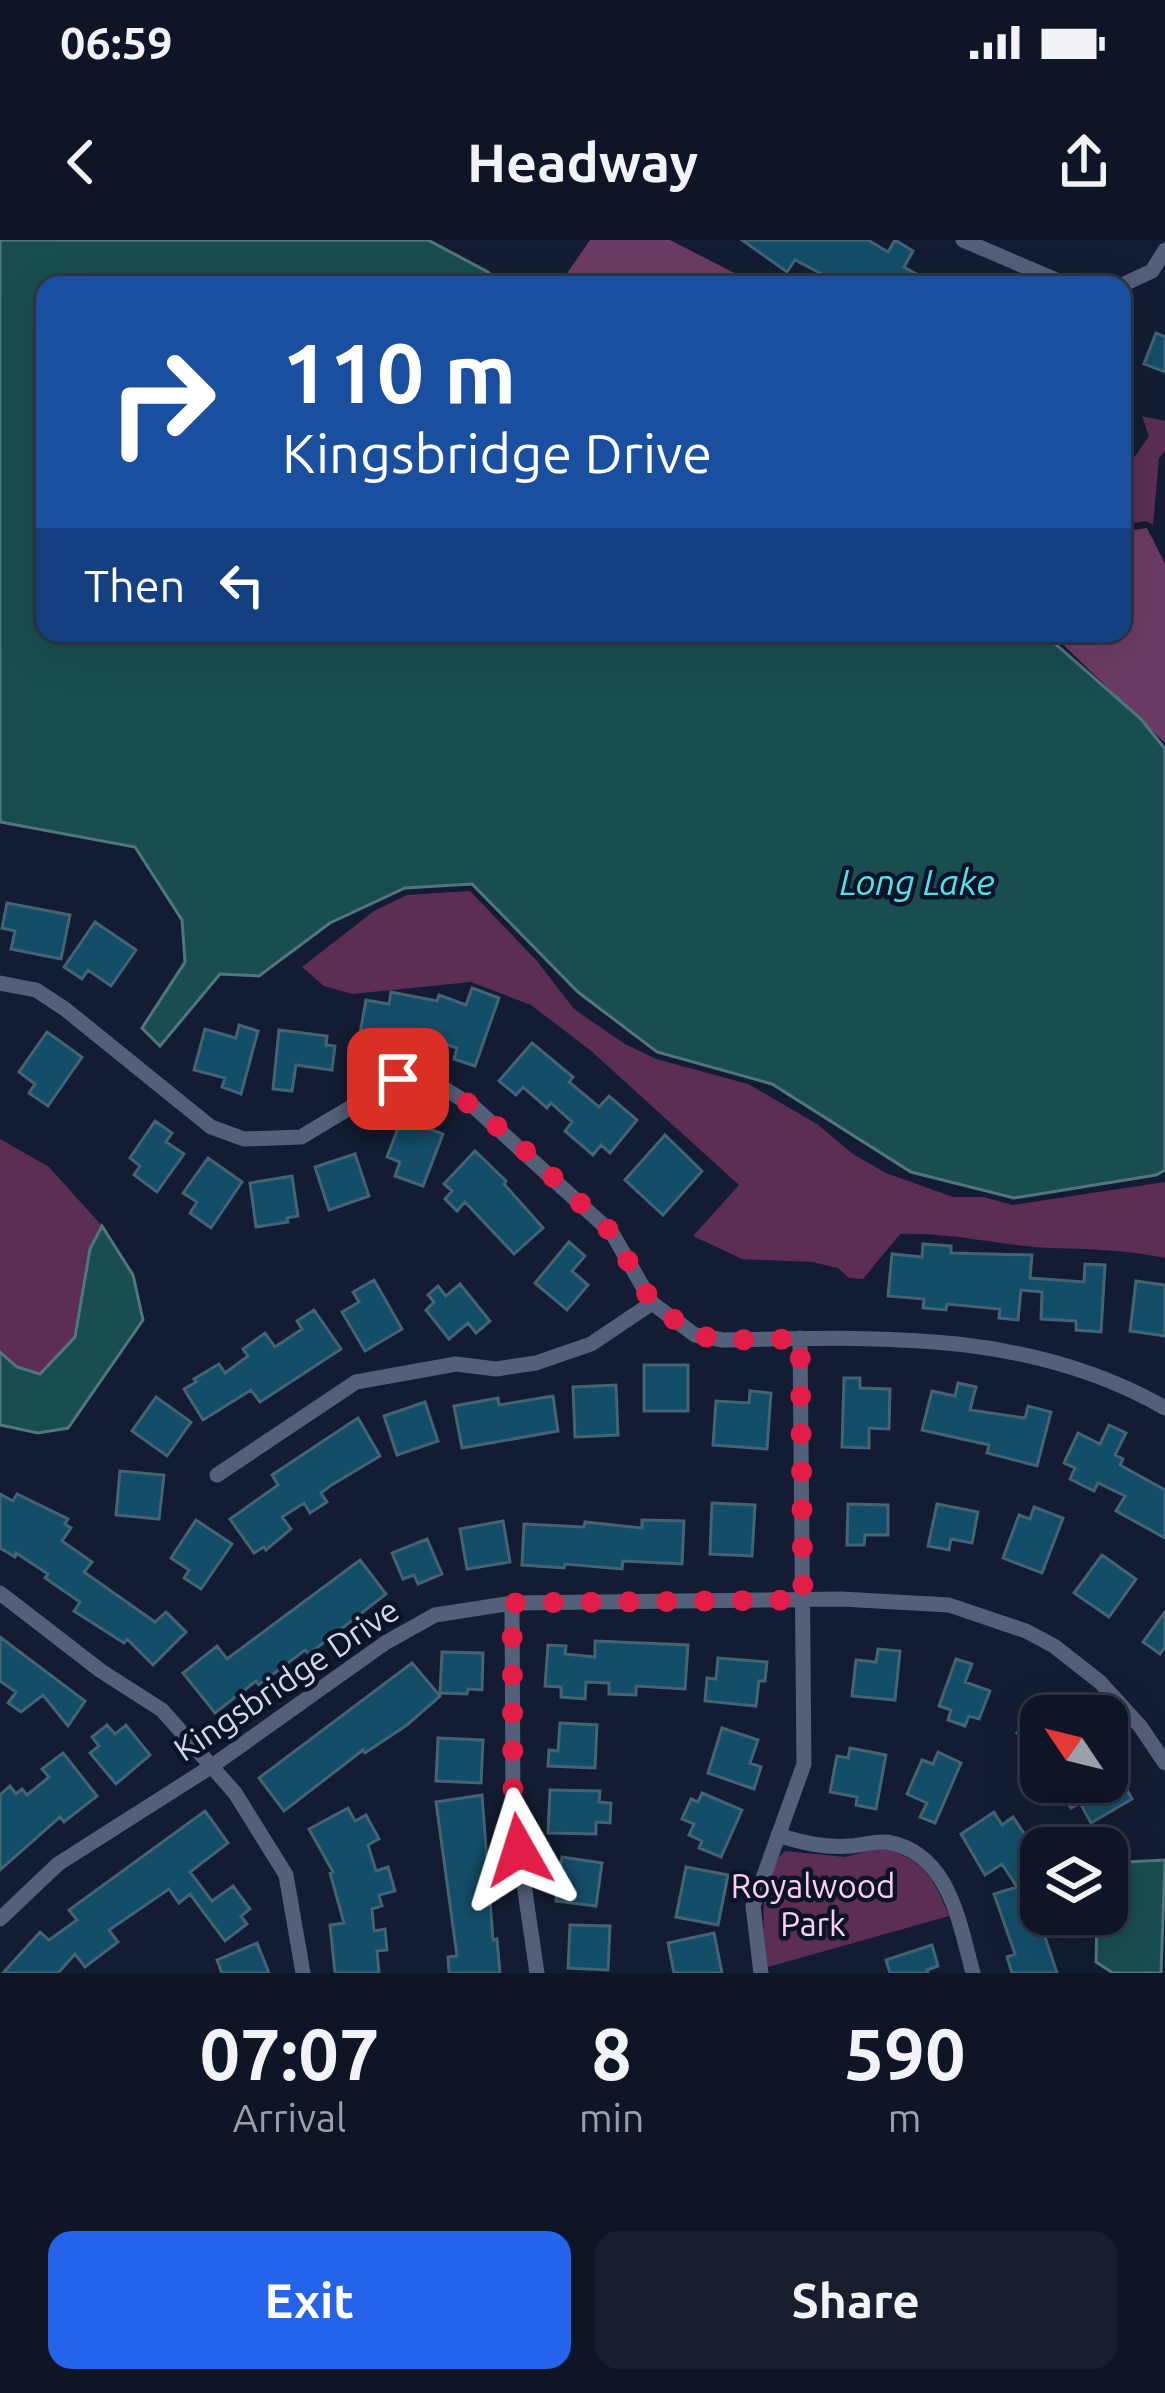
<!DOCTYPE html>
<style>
body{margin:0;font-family:Ubuntu,sans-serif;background:#171e2e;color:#f1f3f6;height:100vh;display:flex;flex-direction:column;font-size:45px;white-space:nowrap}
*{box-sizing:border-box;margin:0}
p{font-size:39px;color:#9b9fa7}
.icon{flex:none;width:66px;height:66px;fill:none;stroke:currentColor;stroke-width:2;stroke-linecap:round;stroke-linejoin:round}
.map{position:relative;height:1733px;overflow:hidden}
.side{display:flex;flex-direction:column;background:#0e1526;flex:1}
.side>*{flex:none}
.top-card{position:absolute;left:36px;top:36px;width:1095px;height:366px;border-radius:24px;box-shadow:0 12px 48px #0002,0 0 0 3px #2e3443;background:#1a4fa0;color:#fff;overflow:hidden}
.needle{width:78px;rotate:305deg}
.tools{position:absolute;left:1020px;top:1455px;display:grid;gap:24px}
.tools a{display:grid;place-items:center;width:108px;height:108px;border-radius:24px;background:#0e1526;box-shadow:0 12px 48px #0002,0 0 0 3px #2e3443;font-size:60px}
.pin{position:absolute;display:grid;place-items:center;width:102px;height:102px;color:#fff;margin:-51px;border-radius:24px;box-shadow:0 6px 18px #0006}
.me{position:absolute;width:132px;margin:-66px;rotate:354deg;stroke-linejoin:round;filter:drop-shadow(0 0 9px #0008)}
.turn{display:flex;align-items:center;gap:42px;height:252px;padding:0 48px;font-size:54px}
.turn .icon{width:156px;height:156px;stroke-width:2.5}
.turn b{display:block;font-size:84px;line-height:102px}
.then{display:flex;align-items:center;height:114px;padding:0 48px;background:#0003;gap:24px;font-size:45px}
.eta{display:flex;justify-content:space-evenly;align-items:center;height:204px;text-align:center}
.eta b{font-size:72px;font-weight:600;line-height:84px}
.action{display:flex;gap:24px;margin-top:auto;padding:24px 48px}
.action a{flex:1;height:138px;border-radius:24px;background:#2563eb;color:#fff;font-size:48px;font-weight:600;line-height:138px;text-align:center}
.action a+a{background:#171e2e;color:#f1f3f6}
.status{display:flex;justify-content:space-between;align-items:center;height:84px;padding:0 60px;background:#0e1526;direction:ltr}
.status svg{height:33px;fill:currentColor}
header{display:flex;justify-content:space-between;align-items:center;height:156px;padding:0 48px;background:#0e1526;font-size:54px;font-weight:600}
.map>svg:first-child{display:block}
.green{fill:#5c2e55}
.forest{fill:#6c3b65}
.water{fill:#194d50;stroke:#50777e;stroke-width:3}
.building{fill:#134e68;stroke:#446373;stroke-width:3}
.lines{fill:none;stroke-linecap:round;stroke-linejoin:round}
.street{stroke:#545f79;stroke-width:15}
.route{stroke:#e11d48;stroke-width:21;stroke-dasharray:0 37.8}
.labels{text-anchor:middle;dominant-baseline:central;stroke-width:9;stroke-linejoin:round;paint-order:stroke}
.street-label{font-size:33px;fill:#d2d9e8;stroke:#0b1328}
.park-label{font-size:33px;fill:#fecff5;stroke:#0b1328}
.water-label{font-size:36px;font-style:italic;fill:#51e1e7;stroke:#0b1328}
</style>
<div class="status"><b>06:59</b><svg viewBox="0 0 49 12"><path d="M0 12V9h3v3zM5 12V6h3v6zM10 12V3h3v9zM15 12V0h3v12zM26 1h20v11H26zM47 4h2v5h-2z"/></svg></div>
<header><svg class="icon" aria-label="back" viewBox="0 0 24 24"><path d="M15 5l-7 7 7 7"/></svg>Headway<svg class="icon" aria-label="share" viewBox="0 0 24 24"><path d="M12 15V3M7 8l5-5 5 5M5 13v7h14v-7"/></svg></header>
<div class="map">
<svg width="1165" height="1733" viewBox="0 0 1165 1733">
<rect width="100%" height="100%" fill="#131c32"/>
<path class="green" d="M1142 176 1165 181V211L1159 218 1153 285 1146 281 1122 285V235L1149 196Z
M470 651 537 721 574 769 625 804 656 819 748 844 817 884 853 914 886 933 953 957H983L1013 965 1165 942V1018C1127 1010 1090 1009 1052 1008 1001 1006 952 992 900 994L863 1039 849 1038 838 1028 812 1022 742 1019 693 996 739 945 590 810 531 765 471 742 352 754 324 746 302 727 374 671 407 655Z
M0 899 49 927 102 986 90 1009 75 1097 40 1134 17 1127 0 1112Z
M883 1607C925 1622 933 1636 949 1676L768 1727C763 1694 756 1635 785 1611L845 1617Z"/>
<path class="forest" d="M590 0H670L758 45H559Z
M1147 288 1165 324V503L1052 394 1122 393V292Z"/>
<path class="water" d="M0 0H428L488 32 501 45H45V393H1043L1141 479 1165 509V930L1156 935 1014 958 911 932 772 844 657 812 578 752 472 644 405 648 330 683 259 736 220 734 160 806 142 788 185 722 182 680 135 607 0 582Z
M102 986 133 1035 143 1080 68 1188 38 1193 0 1185V1112L17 1127 40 1134 75 1097 90 1009Z
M1165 1620 1161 1733H1113L1096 1722 1097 1674H1107V1623Z"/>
<path class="building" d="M742 0H868L888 12 895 0 913 11 904 27 936 45H843L795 20 787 32Z
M1156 93 1165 97V132L1144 124Z
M7 663 70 675 61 719 11 709 15 691 2 688Z
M95 682 136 710 111 746 88 730 82 739 64 727Z
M472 748 499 758 475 826 454 819 457 808 414 793 411 808 382 802 379 815 357 810 366 760 389 764 391 752 437 761 439 755 466 765Z
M239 785 258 791 241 854 222 847 225 838 194 830 205 789 236 798Z
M279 790 327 796 326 805 335 806 332 830 296 825 292 851 273 849Z
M47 792 82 817 48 866 29 853 35 844 19 832Z
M532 803 573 837 569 842 599 867 609 856 637 880 610 913 601 905 593 915 565 891 572 882 551 863 547 868 523 847 516 855 499 841Z
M402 878 443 894 423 946 395 936 400 922 387 917Z
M155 881 172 893 166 902 184 914 157 952 134 935 140 926 130 918Z
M665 895 702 931 663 975 625 940Z
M475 911 506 941 504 944 543 988 514 1014 465 962 457 971 445 959 452 951 444 944Z
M355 914 369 956 329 970 315 927Z
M208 918 242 942 211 988 190 973 197 962 183 953Z
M292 936 298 976 287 978 288 982 256 987 250 943Z
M569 1002 585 1016 572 1031 588 1045 567 1070 535 1043Z
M923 1004 951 1006V1013L1032 1015 1030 1038 1084 1042 1085 1024 1105 1025 1101 1092 1076 1090V1081L1041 1079 1042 1052 1021 1050 1018 1080 999 1078 1000 1069 947 1064 946 1070 923 1068 924 1059 888 1056 892 1014 922 1017Z
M374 1040 402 1089 365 1111 342 1072 359 1062 353 1052Z
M1136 1041 1165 1045V1096L1130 1091Z
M460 1044 490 1081 476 1093 468 1083 449 1099 426 1070 434 1062 428 1055 438 1046 446 1056Z
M314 1070 341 1109 260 1162 251 1150 203 1180 184 1149 196 1142 194 1139 219 1124 225 1133 248 1116 243 1109 265 1093 275 1107 302 1089 297 1081Z
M644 1125H688V1171H644Z
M844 1138H860V1148L890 1149 889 1189 869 1188V1208L842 1207Z
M958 1143 976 1147 970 1170 1025 1178 1028 1166 1051 1172 1037 1226 987 1213 989 1205 922 1190 932 1151 955 1156Z
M616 1145 618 1195 575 1197 573 1147Z
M750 1151 771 1153 767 1209 713 1205 716 1161 749 1163Z
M553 1156 558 1191 462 1208 454 1166 498 1158 499 1165Z
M156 1157 191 1182 167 1216 132 1191Z
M425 1162 438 1201 397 1215 384 1176Z
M358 1178 380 1216 330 1246 321 1253 327 1262 310 1273 304 1263 282 1277 291 1289 266 1310 264 1307 254 1313 230 1279 278 1245 272 1235Z
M1109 1185 1126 1193 1115 1215 1123 1219 1120 1225 1165 1250V1298L1116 1271 1125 1256 1098 1243 1094 1251 1070 1239 1075 1228 1064 1223 1078 1193 1100 1204Z
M120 1231 164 1235 159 1279 116 1275Z
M0 1254 13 1261 17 1254 68 1279 65 1284 71 1288 62 1301 92 1322 84 1332 155 1382 166 1372 186 1392 153 1425 127 1399 124 1403 74 1371 80 1362 45 1338 48 1334 16 1313 15 1317 0 1308Z
M712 1263 755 1265 752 1316 710 1314Z
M848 1264 888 1265V1295H865L864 1305H847Z
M937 1264 978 1272 972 1303 951 1299 949 1310 928 1306Z
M1034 1267 1063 1278 1042 1333 1003 1318 1019 1275 1030 1279Z
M196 1280 232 1304 201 1349 184 1338 189 1330 171 1318Z
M642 1280 684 1281 682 1324 623 1321 622 1329 565 1324 564 1328 522 1325 524 1284 584 1287 585 1282 642 1288Z
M503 1281 510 1322 467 1329 460 1289Z
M427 1299 442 1334 418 1344 414 1335 403 1339 392 1313Z
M1102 1315 1136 1339 1109 1377 1074 1353Z
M360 1320 386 1354 309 1414 305 1410 259 1445 256 1441 215 1473 183 1433 217 1406 227 1419Z
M1165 1372V1407L1160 1414 1143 1402Z
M0 1397 85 1461 68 1486 43 1455 21 1472 8 1463 16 1452 0 1441Z
M595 1401 688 1405 685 1449 636 1446V1455L609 1454V1443L586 1442 585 1459 561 1457V1447L545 1446 548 1405 566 1406 565 1414 595 1417Z
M878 1409 900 1411 895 1460 852 1456 856 1420 876 1422Z
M442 1412 483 1413 482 1450 468 1449 467 1454 440 1453Z
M718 1418 767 1422 765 1441H759L756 1466 705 1461 707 1438 716 1439Z
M956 1419 972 1424 965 1442 990 1451 979 1479 969 1476 965 1486 948 1480 951 1470 939 1466Z
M412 1423 440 1456 407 1485 365 1513 363 1510 284 1571 259 1538Z
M1046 1459 1066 1476H1041V1513L1017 1493Z
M560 1483 597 1485 595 1528 548 1526 549 1510 558 1511Z
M107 1485 115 1494 126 1485 150 1515 116 1544 90 1513 99 1506 92 1497Z
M722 1488 758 1500 750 1523 761 1527 754 1549 708 1533Z
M438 1498 483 1500 481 1543 436 1541Z
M850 1508 886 1515 876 1569 856 1565 857 1557 830 1552 837 1516 848 1518Z
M938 1512 961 1523 935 1583 920 1577 927 1563 907 1554 922 1520 933 1524Z
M63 1513 97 1556 64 1582 60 1577 0 1630V1555L10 1546 16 1554 22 1549 27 1555 49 1537 42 1529Z
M1107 1514 1132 1559 1091 1583 1080 1563 1071 1568 1061 1551 1076 1542H1107Z
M550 1550 600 1551 599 1562 611 1563 610 1583 596 1582V1594L548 1593Z
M702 1553 742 1570 721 1617 699 1608 702 1601 689 1595 694 1584 682 1579 691 1559 698 1562Z
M482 1555 493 1700 497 1699 500 1733H449L448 1717 457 1716 436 1562Z
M348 1568 355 1581 366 1575 379 1599 368 1605 376 1631 388 1627 395 1651 379 1655 382 1666 372 1669 374 1691 385 1689 387 1710 377 1711 379 1733H335L330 1685 344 1683 330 1633 333 1632 309 1589Z
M205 1571 228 1603 190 1632 212 1661 233 1646 250 1669 241 1676 247 1684 225 1701 190 1654 179 1663 169 1649 109 1690 118 1702 85 1727 75 1714 58 1733H3L40 1692 49 1700 77 1680 69 1670Z
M994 1572 1002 1585 1013 1577 1040 1617 1030 1623 1041 1657V1674H1067L1041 1685 1057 1733H1012L1007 1717 1015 1714 994 1654 1017 1647 1002 1624 985 1635 961 1594Z
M562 1617 602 1623 596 1666 556 1661Z
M686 1627 728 1635 718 1685 676 1677Z
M570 1685 610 1686 608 1730 568 1728Z
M714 1693 722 1733H674L668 1703Z
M257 1703 269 1733H222L217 1720Z
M932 1705 938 1726 927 1730 928 1733H890L886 1720Z"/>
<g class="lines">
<path class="street" d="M963 0 1063 43 1085 45
M1122 45 1152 31 1165 10
M0 743 36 750 65 769 211 887 244 899 301 897 398 839 434 842 474 867 612 993 652 1063 695 1095 723 1100C875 1097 1028 1089 1165 1168
M217 1235 356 1142 456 1124 496 1129 536 1123 591 1104 652 1063
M0 1353 101 1431 162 1470 235 1553 286 1635 303 1733
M512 1363 513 1569 537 1733
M778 1595C803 1603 824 1608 850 1606 862 1605 876 1601 887 1602 950 1613 959 1683 973 1733
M0 1679 58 1624 212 1526 385 1403 435 1375 512 1363 841 1359 949 1365 1026 1391 1054 1406 1100 1442 1140 1486 1165 1523
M761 1733 753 1666 804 1524 800 1098"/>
</g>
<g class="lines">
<path class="route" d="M398 839 434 842 474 867 519 905 612 993 652 1063 695 1095 723 1100 800 1099 803 1360 512 1363 513 1569 519 1610"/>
</g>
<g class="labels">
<g class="street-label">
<text transform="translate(286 1439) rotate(-34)">Kingsbridge Drive</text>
</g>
<g class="park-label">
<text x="813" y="1645">Royalwood<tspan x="813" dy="38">Park</tspan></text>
</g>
<g class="water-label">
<text x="917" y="641">Long Lake</text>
</g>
</g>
</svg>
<div class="tools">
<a><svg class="needle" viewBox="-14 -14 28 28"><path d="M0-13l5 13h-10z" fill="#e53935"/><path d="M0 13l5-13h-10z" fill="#9b9fa7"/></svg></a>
<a><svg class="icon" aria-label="layers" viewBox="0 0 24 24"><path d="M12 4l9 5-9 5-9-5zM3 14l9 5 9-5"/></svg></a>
</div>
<div class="pin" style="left:398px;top:839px;background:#d93025"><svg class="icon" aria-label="arrive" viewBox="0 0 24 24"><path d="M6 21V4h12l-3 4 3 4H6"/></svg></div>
<svg class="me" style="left:519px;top:1610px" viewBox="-20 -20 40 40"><path d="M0-17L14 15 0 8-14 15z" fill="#e11d48" stroke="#fff" stroke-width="4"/></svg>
<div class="top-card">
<div class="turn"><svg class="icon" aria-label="right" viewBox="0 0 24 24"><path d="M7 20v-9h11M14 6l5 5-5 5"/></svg><div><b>110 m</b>Kingsbridge Drive</div></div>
<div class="then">Then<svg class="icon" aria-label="left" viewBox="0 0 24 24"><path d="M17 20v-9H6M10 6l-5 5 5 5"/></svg></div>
</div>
</div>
<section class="side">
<div class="eta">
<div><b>07:07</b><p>Arrival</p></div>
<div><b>8</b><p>min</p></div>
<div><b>590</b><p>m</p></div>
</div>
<div class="action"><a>Exit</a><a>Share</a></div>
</section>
